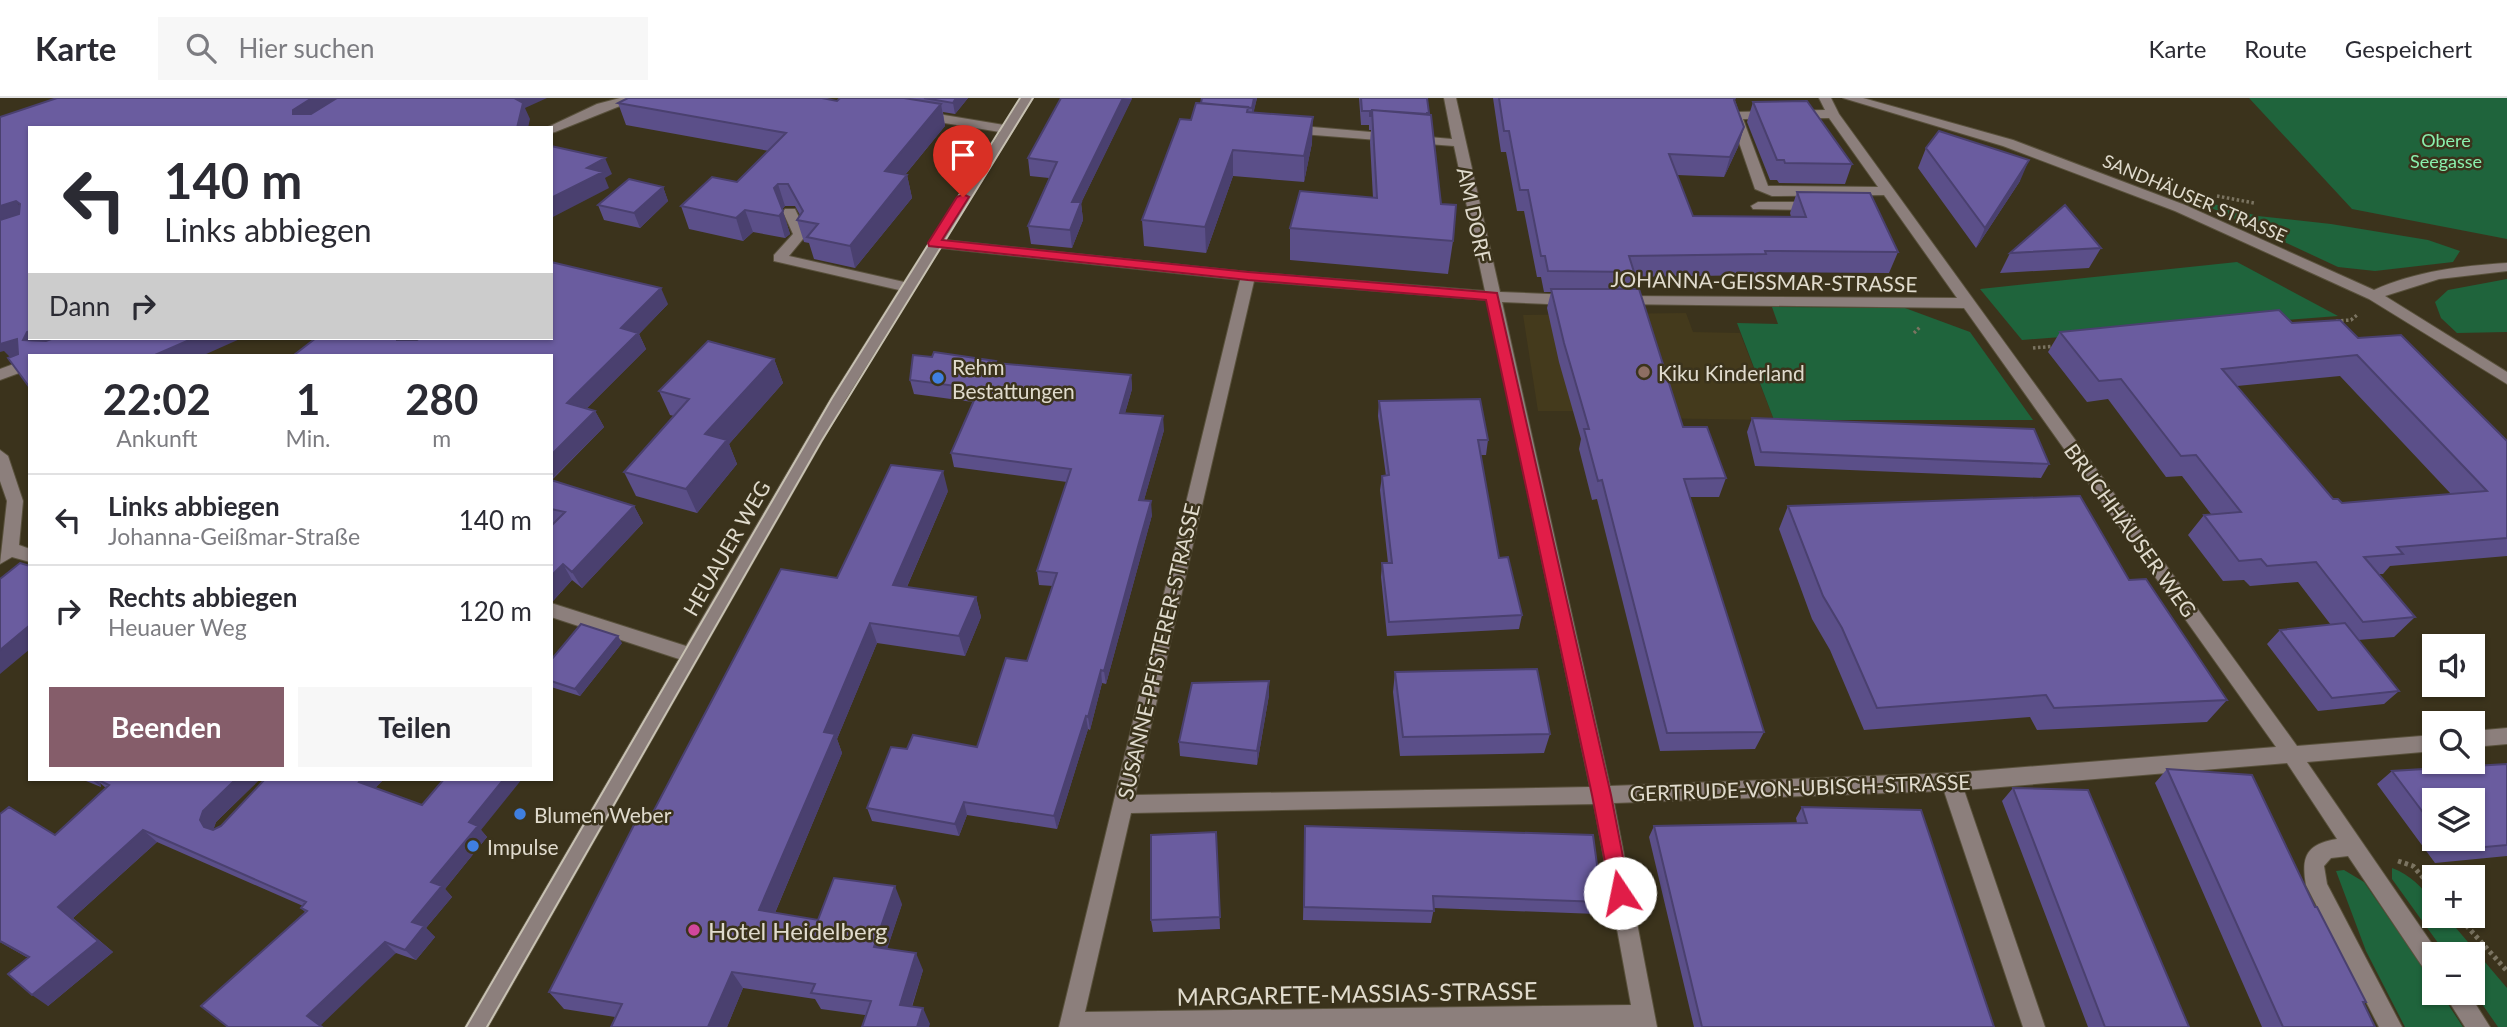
<!DOCTYPE html>
<html lang="de">
<meta charset="utf-8">
<style>
body{margin:0;font-family:Lato,sans-serif;background:#f7f7f7;color:#2b2b33;height:100vh;display:flex;flex-direction:column;font-size:26px;white-space:nowrap}
*{box-sizing:border-box;margin:0}
p{font-size:23px;color:#7c7c81}
.icon{flex:none;width:38px;height:38px;fill:none;stroke:currentColor;stroke-width:2;stroke-linecap:round;stroke-linejoin:round}
.map{position:relative;flex:1;overflow:hidden}
.details{position:absolute;left:28px;top:256px;width:525px;height:427px;display:flex;flex-direction:column;background:#fff;border-radius:0px;box-shadow:0 2px 5px #0004}
.details>*{flex:none}
.banner{position:absolute;left:28px;top:28px;width:525px;height:214px;border-radius:0px;box-shadow:0 2px 5px #0004;background:#fff;color:#2b2b33;overflow:hidden}
.buttons{position:absolute;left:2422px;top:536px;display:grid;gap:14px}
.buttons a{display:grid;place-items:center;width:63px;height:63px;border-radius:0px;background:#fff;box-shadow:0 2px 5px #0004;font-size:35px}
.pin{position:absolute;display:grid;place-items:center;width:60px;height:60px;color:#fff;margin:-72px -30px;border-radius:50% 50% 50% 0;rotate:-45deg;box-shadow:0 0 7px #0007}
.pin .icon{rotate:45deg}
.me{position:absolute;width:77px;margin:-38px;rotate:349deg;stroke-linejoin:round;filter:drop-shadow(0 0 5px #0008)}
.turn{display:flex;align-items:center;gap:24px;height:147px;padding:0 21px;font-size:32px}
.turn .icon{width:91px;height:91px;stroke-width:2.5}
.turn b{display:block;font-size:49px;line-height:60px}
.then{display:flex;align-items:center;height:66px;padding:0 21px;background:#0003;gap:14px;font-size:26px}
.eta{display:flex;justify-content:space-evenly;align-items:center;height:119px;text-align:center}
.eta b{font-size:42px;font-weight:700;line-height:49px}
.button{display:flex;gap:14px;margin-top:auto;padding:14px 21px}
.button a{flex:1;height:80px;border-radius:0px;background:#855d6a;color:#fff;font-size:28px;font-weight:700;line-height:80px;text-align:center}
.button a+a{background:#f7f7f7;color:#2b2b33}
ul{padding:0;list-style:none}
li{display:flex;align-items:center;gap:21px;height:91px;padding:0 21px;border-top:2px solid #e1e1e2}
li div{flex:1}
li b{display:block;font-size:26px}
li em{font-style:normal}
header{display:flex;align-items:center;gap:42px;box-sizing:border-box;height:98px;padding:0 35px;background:#fff;border-bottom:2px solid #e1e1e2}
header strong{font-size:33px}
nav{display:flex;gap:38px;margin-inline-start:auto;font-size:24px}
.search{width:490px;height:63px;background:#f7f7f7;display:flex;align-items:center;gap:18px;box-sizing:border-box;padding:0 24px;border-radius:0px;color:#7c7c81;font-size:26px}
.map>svg:first-child{display:block}
.built{fill:#443a1c}
.green{fill:#1f643c}
.lines{fill:none;stroke-linecap:round;stroke-linejoin:round}
.minor-casing{stroke:#59513c;stroke-width:2}
.path-far1{stroke:#7b7461;stroke-width:3.5;stroke-dasharray:2.5 2.5;stroke-linecap:butt}
.path{stroke:#7b7461;stroke-width:5;stroke-dasharray:3.5 3.5;stroke-linecap:butt}
.minor{fill:#8c7f7c;fill-rule:evenodd}
.tram{stroke:#c7c1b2;stroke-width:2}
.wall{fill:#5b4f89;fill-rule:evenodd}
.shaded-wall{fill:#4a406f}
.building{fill:#6a5c9f;stroke:#4a406f;stroke-width:2;fill-rule:evenodd}
.route{fill:#e11d48;stroke:#92132f;stroke-width:2}
.education-dot{fill:#8d6e63;stroke:#3b331c;stroke-width:2.5}
.shop-dot{fill:#3f7fe0;stroke:#3b331c;stroke-width:2.5}
.hotel-dot{fill:#d1479c;stroke:#3b331c;stroke-width:2.5}
.labels{text-anchor:middle;dominant-baseline:central;stroke-width:5;stroke-linejoin:round;paint-order:stroke}
.far-park-label{font-size:18px;fill:#8af0ad;stroke:#3b331c}
.far-street-label{font-size:18px;fill:#e0dbcd;stroke:#3b331c}
.street-label{font-size:21px;fill:#e0dbcd;stroke:#3b331c}
.poi-label{font-size:21px;fill:#e0dbcd;stroke:#3b331c;text-anchor:start}
.near-poi-label{font-size:24px;fill:#e0dbcd;stroke:#3b331c;text-anchor:start}
.near-street-label{font-size:24px;fill:#e0dbcd;stroke:#3b331c}
</style>
<header>
<strong>Karte</strong>
<div class="search"><svg class="icon" aria-label="search" viewBox="0 0 24 24"><circle cx="10" cy="10" r="6"/><path d="M15 15l6 6"/></svg>Hier suchen</div>
<nav><a>Karte</a><a>Route</a><a>Gespeichert</a></nav>
</header>
<div class="map">
<svg width="2507" height="929" viewBox="0 0 2507 929">
<rect width="100%" height="100%" fill="#3b331c"/>
<path class="built" d="M1686 215 1693 234 1740 235 1774 322 1576 319 1575 313H1538L1523 217Z"/>
<path class="green" d="M2249 0H2507V141L2352 111Z
M2188 99 2258 118 2331 126 2428 142 2460 153 2453 164 2375 173 2338 169Z
M2237 164 2338 218 2022 242 1980 191Z
M2507 181V234L2457 235 2441 220 2435 204 2448 192Z
M1772 209 1905 210 1970 234 2033 322H1774L1737 225 1778 226Z
M2392 770C2411 777 2421 789 2434 804V817H2445L2507 890V929H2498L2473 893V856H2446L2392 781Z
M2344 772 2364 784 2434 886V894H2440L2463 929H2405L2366 853 2336 773Z"/>
<g class="lines">
<g class="minor-casing">
<path id="minor" d="M620 0H640L555 34 551 35V30H546L597 6Z
M1021 0H1033L945 142 1248 174 1485 193 1454 48 1289 35 1283 31 1289 27 1452 41 1444 0H1456L1500 194 1572 197 1579 202 1572 207 1502 204 1610 688 1951 675 2276 649 1964 210 1616 206 1614 203 1621 198 1957 200 1884 97 1772 98 1755 91 1731 21 1735 14 1825 12 1819 0H1831L1839 16 2297 648 2434 637V653L2307 664 2439 856H2434V877L2426 874 2348 758 2331 760 2324 768 2327 786 2402 929H2379L2306 787C2301 759 2306 746 2337 741L2287 665 1964 692 2045 929H2023L1944 693 1614 705 1657 929H1059L1240 182 940 150 846 301 488 929H465L679 561 551 519V505L686 548 831 300 899 192 774 163V157L793 136 783 114 785 111H795L807 136 789 158 904 184 1000 34 920 21 914 17 920 13 1004 27ZM1829 20 1878 89 1768 88 1743 21ZM1254 183 1487 202 1590 689 1135 697ZM1594 706 1631 907 1085 914 1131 715Z
M1843 0H1863L2013 42 2185 107 2374 192C2416 173 2461 168 2507 165V173L2439 181 2385 198 2507 274V286L2369 201 2175 113 2003 48Z
M1758 104H1814L1821 108 1814 112 1753 111 1751 108Z
M30 260V271L0 282V271Z
M0 352 8 358 23 403 19 447 30 451V464L12 459 0 466 7 403 0 383Z
M2507 630V646L2473 649V633Z
M2443 894H2468L2490 929H2465Z"/>
</g>
<path class="path-far1" d="M2217 98 2254 105
M2336 223 2351 222 2357 217
M1914 235 1921 228
M2033 250 2056 248"/>
<path class="path" d="M2398 763 2413 768 2434 792
M2457 817 2507 873"/>
<use href="#minor" class="minor"/>
<path class="tram" d="M466 929 832 300 1020 0
M487 929 821 344 1033 0"/>
</g>
<path class="wall" d="M840 0H968L955 16 943 14 945 28 905 77H907L912 100 855 170 814 161 809 145 804 144 797 122 800 117 795 108H785L782 111 790 136 785 140 753 134 743 143 689 131 681 108 737 84 769 53 626 27 618 5 837 3Z
M1061 0H1132L1081 105 1083 122 1072 150 1031 146 1028 128 1049 80 1030 78 1028 60Z
M1202 0H1257L1253 15 1312 45 1304 84 1233 78 1206 155 1144 148 1142 122 1201 5Z
M1359 0H1427L1441 106 1453 143 1448 176 1290 162V130L1373 100 1370 44 1371 32H1369V27H1361Z
M1493 0H1735V2L1744 29 1738 49 1724 79 1677 77 1693 118 1791 119 1790 115 1797 94 1898 154 1889 175 1760 174 1759 177 1633 179 1630 191 1683 329 1726 380 1719 399H1690L1764 634 1755 651 1660 653 1597 401 1592 402 1579 351 1581 341 1559 264 1547 210 1551 194H1544L1541 179H1537L1524 113H1517L1506 54H1501Z
M1753 4 1852 66 1845 86 1779 85 1777 82H1770L1747 24Z
M1926 50 2020 83 1976 150 1918 70Z
M663 89 668 103 640 130 604 122 598 107Z
M2101 150 2089 170 2000 175 2010 155Z
M668 206 639 236 646 251 587 310 595 313 604 329 552 382 634 408 643 425 582 490 572 482 553 503H551V428L554 425H551V240Z
M2292 225 2358 240 2507 343V458L2390 468 2383 476H2379L2415 519 2394 539 2358 542 2399 593 2384 606 2318 613 2267 546 2280 532 2331 527 2298 484 2250 488 2244 482 2223 483 2188 437 2204 417 2211 416 2182 378 2166 379 2108 301 2087 304 2048 254 2060 234ZM2340 278 2451 396 2342 405 2333 401 2237 288Z
M774 261 783 285 729 346 737 366 697 415 636 398 624 374 674 318 670 317 659 293Z
M996 265 1131 277 1132 291 1125 315 1164 332 1144 402 1152 417 1106 586 1102 585 1090 632 1088 631 1057 731 967 717 959 738 872 723 867 710 907 651 977 649 1027 563 1053 488 1039 487 1037 473 1067 384 954 369 951 355 973 304 914 296 910 282Z
M1379 303 1488 342 1486 357H1480L1499 460 1522 517 1519 531 1387 538 1381 479 1382 465H1388L1380 392 1382 378H1386L1378 318Z
M1752 320 2049 366 2041 380 1755 368 1747 334Z
M948 393 907 489 976 499 981 519 965 558 877 545 837 641 842 655 775 815 818 822 902 806 887 851 923 872 912 909 930 926 821 911 815 901 743 890 727 929H611L615 919 564 911 549 894 650 720 837 480Z
M1788 408 2129 482 2227 602 2207 624 2037 632 2030 619 1864 632 1830 552 1812 521 1779 431Z
M622 545 580 598 551 589V562Z
M1395 574 1550 636 1544 655 1400 658 1393 594Z
M1269 597 1257 667 1180 658 1179 644Z
M2507 666V758L2435 765 2377 686 2392 673ZM2434 702 2473 740H2434Z
M2167 671 2315 809 2366 904 2364 906 2375 929H2262L2155 685Z
M81 681H260L216 724 213 732 221 728 265 681H384L375 690 481 732 487 739 445 791 452 799 426 830 435 839 416 862 396 855 228 929 305 814 301 810 303 808 157 744 73 820 113 854 48 908 28 860 0 844V716L55 737 106 690 100 685 101 689Z
M2013 690 2189 929H2088L2002 703Z
M1802 709 1994 929H1694L1649 739 1654 728 1797 725 1796 720Z
M1305 728 1602 804 1597 816 1434 810 1431 825 1303 822Z
M1216 734 1220 831 1153 834 1151 822Z"/>
<path class="shaded-wall" d="M312 0H346L302 30 293 16V12Z
M511 0H547L525 10 530 21 528 30H517Z
M956 0H968L955 16 953 5Z
M1123 0 1132 1 1081 105 1083 122 1072 150 1070 132 1072 104Z
M1254 0H1257L1252 22V10Z
M941 6 945 28 890 95 885 73Z
M1313 19 1312 45 1304 84V58Z
M1744 29 1738 49 1724 79 1730 59Z
M1233 52V78L1206 155 1205 129Z
M605 60 612 76 605 80 609 90 551 120V100L587 70Z
M2029 62 2020 83 1976 150 1985 130Z
M907 77 912 100 855 170 850 148Z
M778 86 785 108 781 113 774 90Z
M663 89 668 103 640 130 634 115Z
M16 103 29 119 0 128V108Z
M745 112 753 134 743 143 736 120Z
M783 113 790 136 785 140 779 118Z
M661 190 668 206 639 236 646 251 576 321 567 305 621 230Z
M30 233V240H70L41 251 23 242 27 234Z
M194 240H242L204 257H155Z
M397 240H423L407 255 397 242Z
M17 241 31 257 14 263 4 253 0 254V246Z
M774 261 783 285 729 346 737 366 697 415 686 391 705 336Z
M1131 277 1132 291 1121 329 1120 315Z
M595 313 604 329 551 382V357Z
M1163 318 1164 332 1140 416 1139 402Z
M943 373 948 393 899 507 893 487Z
M1151 403 1152 417 1106 586 1104 573Z
M634 408 643 425 582 490 572 474Z
M563 466 572 482 553 503 551 500V478Z
M976 499 981 519 965 558 959 538Z
M870 525 877 545 837 641 842 655 769 829 759 812 824 634Z
M30 527V551L0 576V552Z
M618 538 622 545 580 598 575 591Z
M1101 572 1102 585 1090 632 1088 619Z
M1269 583V597L1257 667V653Z
M1086 618 1088 631 1057 731 1054 718Z
M91 681H100H96L100 685 101 689Z
M236 681H260L216 724 213 733 204 729 200 722 203 713Z
M362 681H384L370 695 359 684Z
M504 681H522L481 732 487 739 445 791 452 799 426 830 435 839 416 862 405 852 412 824 431 784 469 724Z
M964 704 967 717 959 738 955 726Z
M143 732 157 744 73 820 113 854 48 908 32 897 58 809Z
M895 788 902 806 882 866 874 849Z
M385 844 396 855 320 928 307 918Z
M916 855 923 872 907 923 900 907Z
M732 874 743 890 727 929H708Z
M923 910 930 926 929 929H917Z"/>
<path class="building" d="M57 0H312L293 12V16H311L337 0H514L523 5 517 30H30V233L27 234 23 242 46 243 54 240H194L155 257H30V290L8 260 18 256 17 241 0 246V122L19 116 20 106 16 103 0 108V19Z
M628 0H822L837 3 840 0H904L941 6 885 73 907 77 850 148 807 139 818 126 797 122 803 113 788 86H778L774 90 783 113 779 118 745 112 736 120 681 108 712 79 737 84 786 35 618 5Z
M924 0H956L953 5Z
M1061 0H1123L1072 104H1081L1070 132 1028 128 1057 64 1028 60Z
M1202 0H1254L1252 10 1201 5Z
M1361 0H1427L1429 15H1427V16L1372 12V18H1370V13H1362Z
M1499 0H1735L1734 2 1744 29 1730 59 1669 56 1693 118 1806 119 1797 94 1870 95 1898 154 1765 153 1766 156 1629 158 1634 174 1548 173 1545 158H1541L1528 92H1520L1509 33H1504Z
M1807 3 1852 66 1785 65 1784 62H1777L1753 4Z
M1196 5 1248 9 1247 14 1313 19 1304 58 1233 52 1205 129 1142 122 1180 21 1191 22Z
M1372 12 1431 17 1441 106 1456 107 1453 143 1290 130 1300 93 1377 100Z
M1939 33 2029 62 1985 130 1926 50Z
M551 48 605 60 587 70 603 74 551 100Z
M629 81 663 89 634 115 598 107Z
M2065 107 2101 150 2010 155Z
M551 164 661 190 621 230 638 235 567 305 595 313 551 357V257H294L316 240H397V242H417L420 240H551Z
M1551 191H1639L1683 329H1707L1726 380 1684 381 1764 634 1667 635 1602 382 1598 383 1584 331H1589L1564 245Z
M2279 212 2292 225 2340 222 2358 240 2401 237 2507 343V440L2397 449 2403 456 2364 459 2415 519 2363 524 2316 464 2267 468 2261 461 2239 463 2204 417 2241 414 2196 357 2181 358 2121 281 2099 283 2060 234ZM2357 257 2487 393 2342 405 2338 401H2333L2222 271Z
M708 243 774 261 705 336 727 342 686 391 624 374 689 301 659 293Z
M934 254 996 263 995 265 1131 277 1120 315 1163 318 1139 402 1151 403 1139 445 1104 573 1101 572 1088 619 1086 618 1054 718 964 704 955 726 867 710 891 649 907 651 913 637 977 649 1006 560 1027 563 1057 475 1037 473 1071 371 951 355 979 291 910 282 913 257 932 259Z
M1480 301 1488 342H1478L1499 460 1508 459 1522 517 1389 524 1382 465H1392L1382 378 1389 377 1379 303Z
M1752 320 2034 331 2049 366 1761 354Z
M891 367 943 373 893 487 976 499 959 538 870 525 824 634 835 636 759 812 818 822 834 780 895 788 874 849 916 855 900 907 923 910 917 929H862L871 903 811 895 815 886 732 874 708 929H611L622 906 549 894 638 719 650 720 781 471 837 480Z
M551 382 634 408 572 474 563 466 551 478V428L565 414 551 411Z
M2080 398 2129 482 2146 481 2227 602 2054 610 2046 597 1877 610 1842 530 1823 498 1788 408Z
M20 465 30 468V527L0 552V481Z
M2345 525 2399 593 2332 600 2280 532Z
M581 526 618 538 575 591 551 583V562Z
M1537 571 1550 636 1403 639 1395 574Z
M1269 583 1257 653 1179 644 1192 585Z
M2507 666V747L2452 752 2443 740H2473V702H2434V729L2392 673Z
M2167 671 2252 677 2315 809H2317L2366 904H2363L2375 929H2283Z
M96 681H236L203 713 200 722 204 729 213 732 221 728 265 681H362L359 684 422 707 444 681H504L469 724 478 728 431 784 442 788 412 824 424 828 405 852 385 844 307 918 322 929H228L201 908 307 813 301 810 306 804 143 732 58 809 98 843 32 897 8 876 29 859 0 843V716L9 709 55 737 109 687Z
M2013 690 2088 692 2189 929H2105Z
M1802 709 1921 712 1994 929H1702L1654 728 1807 725Z
M1305 728 1593 737 1602 804 1433 798 1434 813 1304 809Z
M1216 734 1220 819 1151 822V737Z"/>
<path class="route" d="M963 96 969 99 942 142 1248 174 1497 195 1611 697 1630 795 1627 801 1620 804 1613 801 1611 795 1592 697 1486 202 1248 182 929 148 928 145 957 99Z"/>
<circle class="education-dot" cx="1644" cy="274" r="7"/>
<g class="shop-dot">
<circle cx="938" cy="280" r="7"/>
<circle cx="520" cy="716" r="7"/>
<circle cx="473" cy="748" r="7"/>
</g>
<circle class="hotel-dot" cx="694" cy="832" r="7"/>
<g class="labels">
<g class="far-park-label">
<text x="2446" y="42">Obere<tspan x="2446" dy="21">Seegasse</tspan></text>
</g>
<g class="far-street-label">
<text transform="translate(2195 100) rotate(23)">SANDHÄUSER STRASSE</text>
</g>
<g class="street-label">
<text transform="translate(1475 117) rotate(78)">AM DORF</text>
<text transform="translate(1764 183) rotate(1)">JOHANNA-GEISSMAR-STRASSE</text>
<text transform="translate(2131 432) rotate(54)">BRUCHHÄUSER WEG</text>
<text transform="translate(726 450) rotate(-60)">HEUAUER WEG</text>
<text transform="translate(1158 553) rotate(-77)">SUSANNE-PFISTERER-STRASSE</text>
<text transform="translate(1800 689) rotate(-2)">GERTRUDE-VON-UBISCH-STRASSE</text>
</g>
<g class="poi-label">
<text x="952" y="268">Rehm<tspan x="952" dy="24">Bestattungen</tspan></text>
<text x="1658" y="274">Kiku Kinderland</text>
<text x="534" y="716">Blumen Weber</text>
<text x="487" y="748">Impulse</text>
</g>
<g class="near-poi-label">
<text x="708" y="832">Hotel Heidelberg</text>
</g>
<g class="near-street-label">
<text transform="translate(1357 895) rotate(-1)">MARGARETE-MASSIAS-STRASSE</text>
</g>
</g>
</svg>
<div class="buttons">
<a><svg class="icon" aria-label="sound" viewBox="0 0 24 24"><path d="M4 9h4l5-4v14l-5-4H4zM17 9q2 3 0 6"/></svg></a>
<a><svg class="icon" aria-label="search" viewBox="0 0 24 24"><circle cx="10" cy="10" r="6"/><path d="M15 15l6 6"/></svg></a>
<a><svg class="icon" aria-label="layers" viewBox="0 0 24 24"><path d="M12 4l9 5-9 5-9-5zM3 14l9 5 9-5"/></svg></a>
<a>+</a>
<a>−</a>
</div>
<div class="pin" style="left:963px;top:99px;background:#d93025"><svg class="icon" aria-label="arrive" viewBox="0 0 24 24"><path d="M6 21V4h12l-3 4 3 4H6"/></svg></div>
<svg class="me" style="left:1620px;top:795px" viewBox="-20 -20 40 40"><circle r="19" fill="#fff"/><path d="M0-13L10 11 0 6-10 11z" fill="#e11d48"/></svg>
<div class="banner">
<div class="turn"><svg class="icon" aria-label="left" viewBox="0 0 24 24"><path d="M17 20v-9H6M10 6l-5 5 5 5"/></svg><div><b>140 m</b>Links abbiegen</div></div>
<div class="then">Dann<svg class="icon" aria-label="right" viewBox="0 0 24 24"><path d="M7 20v-9h11M14 6l5 5-5 5"/></svg></div>
</div>
<section class="details">
<div class="eta">
<div><b>22:02</b><p>Ankunft</p></div>
<div><b>1</b><p>Min.</p></div>
<div><b>280</b><p>m</p></div>
</div>
<ul>
<li><svg class="icon" aria-label="left" viewBox="0 0 24 24"><path d="M17 20v-9H6M10 6l-5 5 5 5"/></svg><div><b>Links abbiegen</b><p>Johanna-Geißmar-Straße</p></div><em>140 m</em></li>
<li><svg class="icon" aria-label="right" viewBox="0 0 24 24"><path d="M7 20v-9h11M14 6l5 5-5 5"/></svg><div><b>Rechts abbiegen</b><p>Heuauer Weg</p></div><em>120 m</em></li>
</ul>
<div class="button"><a>Beenden</a><a>Teilen</a></div>
</section>
</div>
